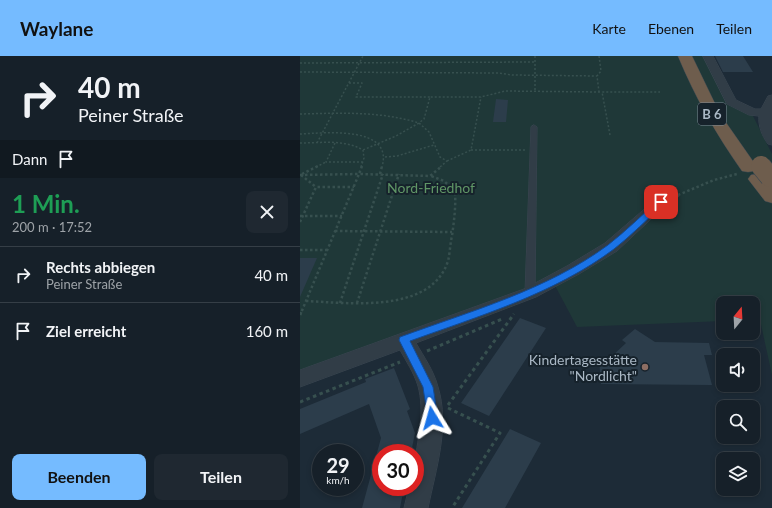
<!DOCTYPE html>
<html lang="de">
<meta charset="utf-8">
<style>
body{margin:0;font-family:Lato,sans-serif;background:#1f2831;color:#f1f3f6;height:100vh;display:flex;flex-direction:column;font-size:15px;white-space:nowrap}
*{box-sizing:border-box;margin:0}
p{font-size:13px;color:#9ea3a8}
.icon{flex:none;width:22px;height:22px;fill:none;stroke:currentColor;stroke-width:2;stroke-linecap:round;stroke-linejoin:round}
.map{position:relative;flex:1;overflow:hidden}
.side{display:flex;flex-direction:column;background:#162029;width:300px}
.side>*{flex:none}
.top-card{background:#162029;color:#f1f3f6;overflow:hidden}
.needle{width:26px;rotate:18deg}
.buttons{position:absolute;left:416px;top:240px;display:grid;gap:8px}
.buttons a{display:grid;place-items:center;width:44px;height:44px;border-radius:8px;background:#162029;box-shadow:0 2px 6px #0003,0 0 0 1px #353e46;font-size:20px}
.speed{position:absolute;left:12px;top:388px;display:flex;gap:8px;font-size:20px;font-weight:700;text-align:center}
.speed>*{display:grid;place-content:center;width:52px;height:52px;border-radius:50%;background:#162029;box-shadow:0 2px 6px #0003,0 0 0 1px #353e46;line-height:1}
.speed small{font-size:10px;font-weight:400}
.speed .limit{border:6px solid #d22;background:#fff;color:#111}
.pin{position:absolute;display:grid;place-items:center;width:34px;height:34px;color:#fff;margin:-17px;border-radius:8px;box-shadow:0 2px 6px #0006}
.me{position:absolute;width:44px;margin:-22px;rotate:352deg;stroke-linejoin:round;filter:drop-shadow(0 0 3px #0008)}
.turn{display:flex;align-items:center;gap:14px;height:84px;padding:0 12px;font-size:18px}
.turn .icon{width:52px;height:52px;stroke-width:2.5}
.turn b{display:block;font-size:28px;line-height:34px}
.then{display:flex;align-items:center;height:38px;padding:0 12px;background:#0003;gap:8px;font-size:15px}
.round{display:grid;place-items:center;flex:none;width:42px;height:42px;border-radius:8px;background:#1f2831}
.summary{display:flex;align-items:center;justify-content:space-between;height:68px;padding:0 12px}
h1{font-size:24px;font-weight:700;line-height:30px;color:#1e9e55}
.button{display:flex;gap:8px;margin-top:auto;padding:8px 12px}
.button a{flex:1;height:46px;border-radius:8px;background:#75bbff;color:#111;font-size:16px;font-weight:700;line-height:46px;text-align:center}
.button a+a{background:#1f2831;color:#f1f3f6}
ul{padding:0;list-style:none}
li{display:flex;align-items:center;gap:12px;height:56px;padding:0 12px;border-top:1px solid #353e46}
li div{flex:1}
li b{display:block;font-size:15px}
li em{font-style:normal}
header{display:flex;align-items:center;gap:24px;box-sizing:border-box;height:56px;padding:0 20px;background:#75bbff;color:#111}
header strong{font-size:19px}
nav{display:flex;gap:22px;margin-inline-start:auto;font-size:14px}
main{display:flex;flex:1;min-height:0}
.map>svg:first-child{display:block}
.green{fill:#1f3838}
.building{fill:#2c3d4b}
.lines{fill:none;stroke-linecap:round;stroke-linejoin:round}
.lane-casing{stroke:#3a4651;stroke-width:1}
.street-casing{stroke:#3a4651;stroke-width:1}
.highway-casing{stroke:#3b4851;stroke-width:1}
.path-far2{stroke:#37504f;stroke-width:1.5;stroke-dasharray:2 2;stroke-linecap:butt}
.path-far1{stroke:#37504f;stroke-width:2.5;stroke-dasharray:2.5 2.5;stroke-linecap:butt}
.path{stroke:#37504f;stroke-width:3;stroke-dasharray:3.5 3.5;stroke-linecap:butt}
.lane{fill:#313d47;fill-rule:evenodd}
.street{fill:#313d47;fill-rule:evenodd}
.highway{fill:#6e5d4d;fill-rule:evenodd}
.highway-bridge-far1-casing{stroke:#3b4851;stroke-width:16;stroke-linecap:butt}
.highway-bridge-casing{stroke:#3b4851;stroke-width:21;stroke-linecap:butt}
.highway-bridge-far1{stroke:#6e5d4d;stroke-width:15}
.highway-bridge{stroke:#6e5d4d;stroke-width:20}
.route{fill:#1a73e8;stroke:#114b97}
.education-dot{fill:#8d6e63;stroke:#16222b;stroke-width:1.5}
.labels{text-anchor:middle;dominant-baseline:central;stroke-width:4;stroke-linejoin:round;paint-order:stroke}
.shield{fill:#16222b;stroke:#7e8b97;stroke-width:1}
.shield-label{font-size:13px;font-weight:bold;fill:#aab8c5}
.park-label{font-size:14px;fill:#609666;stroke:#16222b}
.poi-label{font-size:14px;fill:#aab8c5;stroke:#16222b;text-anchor:end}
</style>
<header>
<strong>Waylane</strong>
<nav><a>Karte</a><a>Ebenen</a><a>Teilen</a></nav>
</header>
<main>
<section class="side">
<div class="top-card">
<div class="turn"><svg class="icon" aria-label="right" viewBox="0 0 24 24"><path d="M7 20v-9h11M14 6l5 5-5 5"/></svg><div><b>40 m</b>Peiner Straße</div></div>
<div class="then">Dann<svg class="icon" aria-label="arrive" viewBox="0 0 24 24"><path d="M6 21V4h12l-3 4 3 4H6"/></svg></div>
</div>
<div class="summary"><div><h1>1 Min.</h1><p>200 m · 17:52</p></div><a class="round"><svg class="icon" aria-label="close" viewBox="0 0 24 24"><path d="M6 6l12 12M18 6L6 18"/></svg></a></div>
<ul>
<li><svg class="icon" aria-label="right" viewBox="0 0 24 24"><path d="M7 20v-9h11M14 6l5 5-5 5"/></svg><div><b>Rechts abbiegen</b><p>Peiner Straße</p></div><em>40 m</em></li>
<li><svg class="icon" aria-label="arrive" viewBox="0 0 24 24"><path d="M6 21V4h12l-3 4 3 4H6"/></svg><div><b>Ziel erreicht</b></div><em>160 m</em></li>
</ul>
<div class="button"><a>Beenden</a><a>Teilen</a></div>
</section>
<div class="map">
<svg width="472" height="452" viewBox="0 0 472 452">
<rect width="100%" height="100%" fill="#1d2b37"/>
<path class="green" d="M0 0H406L429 47 451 56 472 98V319L460 264H453V247H423V265L277 271 251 222 228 236 0 321Z"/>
<path class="building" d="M415 0H443L453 16H423Z
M196 43 208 44 206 66H193Z
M0 202H17L0 241Z
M220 262 246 272 189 360 161 347Z
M335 273 355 286 409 287 412 299H404L412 329 301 328 299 303H309L326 287 322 284Z
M94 312 110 353 107 355 115 377 111 397H81V431H104L100 452H62L81 382 69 348 0 378V353L66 326 65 323Z
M210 373 241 387 205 452H162Z"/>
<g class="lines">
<g class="lane-casing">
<path id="lane" d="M234 69 237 71 235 237 230 240 225 237 231 71Z"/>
</g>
<g class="street-casing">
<path id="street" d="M403 0H413L436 44 455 53H461L468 40 472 39V89L468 88C462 80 458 70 459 60L449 59 427 48Z
M361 142 366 143 368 146 366 149 317 195 279 218 236 241 116 287C124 301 134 315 138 331 150 370 136 413 128 452H104L109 431H115C115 423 114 414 115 406 118 380 125 356 118 330 114 317 106 305 100 294L0 331V314L224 233 267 210 305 187 356 143Z"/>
</g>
<g class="highway-casing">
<path id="highway" d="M378 0H392L420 58 457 111 454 115 448 116 442 115C416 78 395 41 378 0Z
M457 118 463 119 472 129V147L465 145 448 123 451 119Z"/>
</g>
<path class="path-far2" d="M235 0V35
M299 0 301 15 297 20 299 36
M0 7 235 6
M0 16 199 17 212 19 297 20
M49 27H62L56 41H130
M0 58C40 57 80 55 119 67L96 80 63 94
M0 78C25 77 94 69 82 111
M310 79 302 36H360
M0 87C21 87 44 83 63 94L64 102 61 111
M17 87 63 0
M35 87 26 106H63
M171 94H225
M85 101 97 100 134 89
M147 105 171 94 181 41
M16 111 26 106
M140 111 147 105 140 101 129 76 119 67 124 63 130 41H181L205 35 302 36"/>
<path class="path-far1" d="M62 110 59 118 130 120 142 110
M2 118 18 110
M80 118 82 110
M0 119 59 118 1 257
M1 119 16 131
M378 139 414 124 437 118
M373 144 379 139
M0 160H42
M0 166 16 131H54
M35 175 152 176
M0 194H27
M6 245C49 247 131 258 148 205 150 197 150 188 152 180 154 165 156 151 155 135L144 125 131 120
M40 247 83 118
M57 247 99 118"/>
<path class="path" d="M0 259 1 256
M127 295 202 263
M0 346 100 306
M148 349 214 258
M148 352 200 377 152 452"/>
<use href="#lane" class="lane"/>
<use href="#street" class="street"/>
<use href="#highway" class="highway"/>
<g class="highway-bridge-far1-casing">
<path id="highway-bridge-far1" d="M460 109 461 111"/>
</g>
<g class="highway-bridge-casing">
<path id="highway-bridge" d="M461 110 470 121"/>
</g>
<use href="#highway-bridge-far1" class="highway-bridge-far1"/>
<use href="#highway-bridge" class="highway-bridge"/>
</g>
<path class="route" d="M361 144 364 145V148C347 163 332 179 314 193 254 238 179 260 110 285L133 331 138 362 136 365 132 367 128 365 123 331 99 284 100 281C171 255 247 234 308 189 326 175 342 159 358 145Z"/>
<circle class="education-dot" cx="345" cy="311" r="4"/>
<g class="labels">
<rect class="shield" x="398" y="47" width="28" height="22" rx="3"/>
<g class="shield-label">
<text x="412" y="58">B 6</text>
</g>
<g class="park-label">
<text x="131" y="131">Nord-Friedhof</text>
</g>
<g class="poi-label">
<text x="337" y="303">Kindertagesstätte<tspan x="337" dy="16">"Nordlicht"</tspan></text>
</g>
</g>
</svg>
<div class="buttons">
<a><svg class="needle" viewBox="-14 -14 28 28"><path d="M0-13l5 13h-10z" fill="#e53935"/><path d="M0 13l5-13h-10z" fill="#9ea3a8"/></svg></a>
<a><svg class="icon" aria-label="sound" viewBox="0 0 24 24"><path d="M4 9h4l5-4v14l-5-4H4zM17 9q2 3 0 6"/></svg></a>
<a><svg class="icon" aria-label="search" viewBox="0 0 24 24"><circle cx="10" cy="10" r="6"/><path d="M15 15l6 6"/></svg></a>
<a><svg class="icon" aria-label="layers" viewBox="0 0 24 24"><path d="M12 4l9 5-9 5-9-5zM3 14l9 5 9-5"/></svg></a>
</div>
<div class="speed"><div>29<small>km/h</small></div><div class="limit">30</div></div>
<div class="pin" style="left:361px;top:146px;background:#d93025"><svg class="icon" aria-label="arrive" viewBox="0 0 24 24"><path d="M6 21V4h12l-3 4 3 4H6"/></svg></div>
<svg class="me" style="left:132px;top:362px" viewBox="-20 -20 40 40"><path d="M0-17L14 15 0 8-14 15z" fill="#1a73e8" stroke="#fff" stroke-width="4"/></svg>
</div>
</main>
